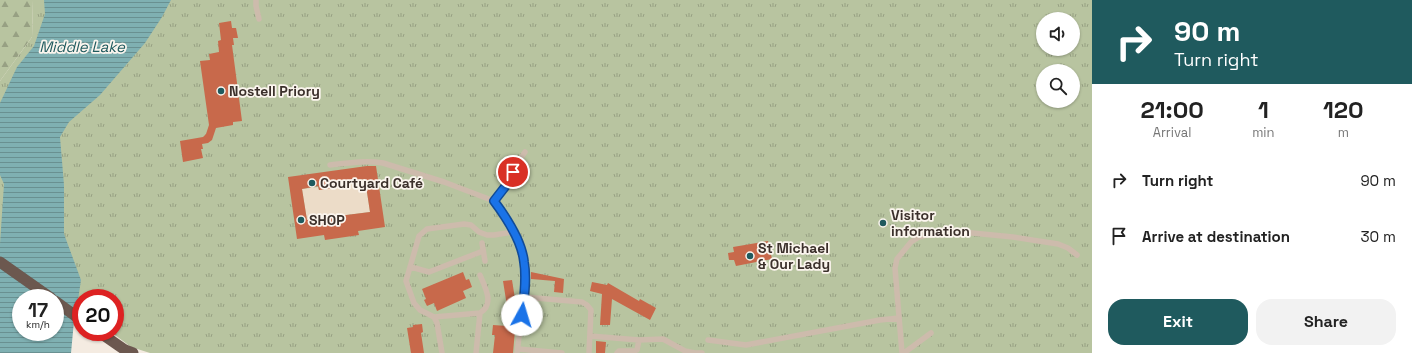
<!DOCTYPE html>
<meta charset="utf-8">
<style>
body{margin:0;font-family:"Space Grotesk",sans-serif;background:#f2f2f2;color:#222;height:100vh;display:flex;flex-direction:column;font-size:15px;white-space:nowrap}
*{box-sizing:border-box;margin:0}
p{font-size:13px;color:#767676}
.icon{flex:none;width:22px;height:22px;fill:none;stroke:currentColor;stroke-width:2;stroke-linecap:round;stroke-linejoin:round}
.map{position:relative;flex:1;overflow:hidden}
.details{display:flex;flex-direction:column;background:#fff;width:320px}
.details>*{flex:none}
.banner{background:#1f5a5e;color:#fff;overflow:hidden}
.buttons{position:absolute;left:1036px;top:12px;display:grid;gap:8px}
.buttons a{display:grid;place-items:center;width:44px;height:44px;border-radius:50%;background:#fff;box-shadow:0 1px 3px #0004;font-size:20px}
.speed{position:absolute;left:12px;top:289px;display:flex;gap:8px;font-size:20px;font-weight:700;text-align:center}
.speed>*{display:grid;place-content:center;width:52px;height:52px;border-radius:50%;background:#fff;box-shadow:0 1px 3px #0004;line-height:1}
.speed small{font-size:10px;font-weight:400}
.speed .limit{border:6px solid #d22;background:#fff;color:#111}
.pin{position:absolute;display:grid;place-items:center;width:34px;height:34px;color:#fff;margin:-17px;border:2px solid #fff;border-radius:50%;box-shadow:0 1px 4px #0007}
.me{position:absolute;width:44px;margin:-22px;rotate:6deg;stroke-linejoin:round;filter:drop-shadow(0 0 3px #0008)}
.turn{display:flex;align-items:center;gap:14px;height:84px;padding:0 16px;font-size:18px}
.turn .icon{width:52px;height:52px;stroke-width:2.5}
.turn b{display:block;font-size:28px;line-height:34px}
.eta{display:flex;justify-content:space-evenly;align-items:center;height:68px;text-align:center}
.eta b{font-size:24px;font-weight:700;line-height:28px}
.primary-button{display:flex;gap:8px;margin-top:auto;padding:8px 16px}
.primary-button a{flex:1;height:46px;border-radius:16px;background:#1f5a5e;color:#fff;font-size:16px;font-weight:700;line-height:46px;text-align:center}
.primary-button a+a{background:#f2f2f2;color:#222}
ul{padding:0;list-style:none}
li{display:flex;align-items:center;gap:12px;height:56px;padding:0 16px}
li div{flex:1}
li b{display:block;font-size:15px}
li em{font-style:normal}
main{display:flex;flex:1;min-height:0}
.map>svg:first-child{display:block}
.forest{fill:url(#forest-firs)}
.park{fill:url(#park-tufts);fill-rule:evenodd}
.plaza{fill:#ecdcc8}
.water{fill:url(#water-rules);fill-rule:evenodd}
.building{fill:#c8694b;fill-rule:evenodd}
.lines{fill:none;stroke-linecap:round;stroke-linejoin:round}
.service{stroke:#cdbbac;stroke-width:5.5}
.trunk{stroke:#6c584f;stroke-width:11}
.route-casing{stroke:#114b97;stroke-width:10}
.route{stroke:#1a73e8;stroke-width:7}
.poi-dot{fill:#1f5a5e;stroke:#fbf5ee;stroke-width:1.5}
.labels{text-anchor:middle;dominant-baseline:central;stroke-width:3.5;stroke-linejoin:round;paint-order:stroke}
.poi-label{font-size:14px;font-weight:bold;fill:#3b302b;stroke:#fbf5ee;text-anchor:start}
.water-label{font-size:15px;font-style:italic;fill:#1f5a5e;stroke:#fbf5ee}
</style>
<main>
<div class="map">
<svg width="1092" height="353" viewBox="0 0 1092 353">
<defs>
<pattern id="forest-firs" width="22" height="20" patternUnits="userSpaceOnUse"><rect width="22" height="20" fill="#b8c4a0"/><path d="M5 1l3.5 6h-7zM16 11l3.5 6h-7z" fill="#97a083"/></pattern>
<pattern id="park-tufts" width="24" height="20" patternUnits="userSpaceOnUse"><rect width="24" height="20" fill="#b8c4a0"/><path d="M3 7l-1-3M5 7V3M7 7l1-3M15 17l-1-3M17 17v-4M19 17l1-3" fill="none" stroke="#97a083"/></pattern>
<pattern id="water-rules" width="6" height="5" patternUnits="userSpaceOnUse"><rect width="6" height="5" fill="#7fb0b2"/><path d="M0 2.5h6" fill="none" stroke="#699091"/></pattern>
</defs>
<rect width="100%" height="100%" fill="#f4ebe1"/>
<path class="forest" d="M0 0H33L32 37 0 81Z"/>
<path class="park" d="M33 0H1092V353H150L131 347 111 332H115V298H81V310L0 249V81L32 37ZM1043 19H1073V49H1043ZM1043 71H1073V101H1043Z"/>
<path class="plaza" d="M365 179 370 212 307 220 302 189 318 187 319 190 346 186 345 182Z"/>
<path class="water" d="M44 0H171L162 17 145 43 100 95 69 122 60 137 64 185V234L81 280 77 307 74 321 71 353H0V244L4 184 0 175V103L17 67 34 46 45 14ZM21 298H55V332H21Z"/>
<path class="building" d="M231 21 232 28H236L238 38H233L234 45H232L242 121 233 122V125L216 128 212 140 208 143 202 144 203 149H201L203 158 183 162 180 141 203 137 206 134 209 125 200 61 210 60 209 54 219 52 218 41 221 40 219 23Z
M367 166H376L385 227 358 231 359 235 325 240 324 235 297 239 288 177ZM365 179 370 212 307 220 302 189 318 186 319 190 346 186 345 182Z
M768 241 772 259 736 266 734 260H729L728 253 734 252 733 247Z
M463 272 466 280 469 279 472 287 463 291 466 298 437 311 434 303 427 306 424 300 426 299 422 289Z
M531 272 564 279 563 293 554 292 555 281 531 279Z
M512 280 516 305 507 306 503 281Z
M592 282 607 285 608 283 639 301 640 299 656 308 650 320 612 299 610 325H600L602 294 590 291Z
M507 319H516L513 353H493L495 335H492L493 325 507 326Z
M422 324 423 332 421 333 424 353H411L407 328 413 327V325Z
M596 341 606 342 605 353H596Z"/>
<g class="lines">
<path class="service" d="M256 0V6L259 19
M330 165C348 163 365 160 383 163L444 182 494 201 504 215 521 248 525 269 524 297
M494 201 508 183 518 162 525 152
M482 243 485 261
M411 267 429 272 483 251
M434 317 480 313
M590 336 639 340 663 339 685 351 695 353H702
M708 340 746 345 880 320 899 318
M518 349 562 353
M442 353 437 323 434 317 420 310 414 303 406 281 419 236 427 229 464 224 471 225 479 232 487 235H494L513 232
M476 353 480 313C495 304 485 287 480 275
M517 353 524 297 582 302 587 305 591 310 589 353
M617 353 619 351H634L637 350 639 340
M902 353 895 268 897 259 911 242 919 237 938 232 952 231 1013 237 1058 244 1068 248 1077 255
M904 353 931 333"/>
<path class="trunk" d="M0 262 51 298
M55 301 81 320
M99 332 125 350 133 353"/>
</g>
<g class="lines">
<g class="route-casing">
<path id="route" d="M513 172 508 183 494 201C506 217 522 241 524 262 527 279 524 298 522 315"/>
</g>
<use href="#route" class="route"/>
</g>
<g class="poi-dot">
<circle cx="221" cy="91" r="4"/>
<circle cx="312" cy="183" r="4"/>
<circle cx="301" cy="220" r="4"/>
<circle cx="883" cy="223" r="4"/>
<circle cx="750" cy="256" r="4"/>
</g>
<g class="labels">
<g class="poi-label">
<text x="229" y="91">Nostell Priory</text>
<text x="320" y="183">Courtyard Café</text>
<text x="891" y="215">Visitor<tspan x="891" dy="16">information</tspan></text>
<text x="309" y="220">SHOP</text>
<text x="758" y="248">St Michael<tspan x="758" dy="16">&amp; Our Lady</tspan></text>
</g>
<g class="water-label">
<text x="82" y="46">Middle Lake</text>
</g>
</g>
</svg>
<div class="buttons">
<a><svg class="icon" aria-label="sound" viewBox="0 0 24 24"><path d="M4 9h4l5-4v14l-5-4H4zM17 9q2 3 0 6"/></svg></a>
<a><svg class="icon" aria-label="search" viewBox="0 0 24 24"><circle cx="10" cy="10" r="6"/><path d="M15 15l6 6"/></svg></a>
</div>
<div class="speed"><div>17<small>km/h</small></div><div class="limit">20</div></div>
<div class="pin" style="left:513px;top:172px;background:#d93025"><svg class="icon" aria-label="arrive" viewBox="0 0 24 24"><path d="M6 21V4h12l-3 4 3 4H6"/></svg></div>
<svg class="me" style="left:522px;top:315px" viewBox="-20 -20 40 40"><circle r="19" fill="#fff"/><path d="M0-13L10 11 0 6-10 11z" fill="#1a73e8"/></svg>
</div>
<section class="details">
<div class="banner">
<div class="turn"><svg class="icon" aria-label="right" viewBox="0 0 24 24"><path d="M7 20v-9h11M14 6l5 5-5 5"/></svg><div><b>90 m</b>Turn right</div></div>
</div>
<div class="eta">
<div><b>21:00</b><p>Arrival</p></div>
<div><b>1</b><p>min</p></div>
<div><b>120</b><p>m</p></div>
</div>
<ul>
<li><svg class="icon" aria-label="right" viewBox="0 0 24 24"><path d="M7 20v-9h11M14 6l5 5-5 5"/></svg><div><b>Turn right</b></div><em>90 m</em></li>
<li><svg class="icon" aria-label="arrive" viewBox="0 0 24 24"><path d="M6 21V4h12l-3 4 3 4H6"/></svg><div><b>Arrive at destination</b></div><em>30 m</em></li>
</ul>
<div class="primary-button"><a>Exit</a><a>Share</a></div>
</section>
</main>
